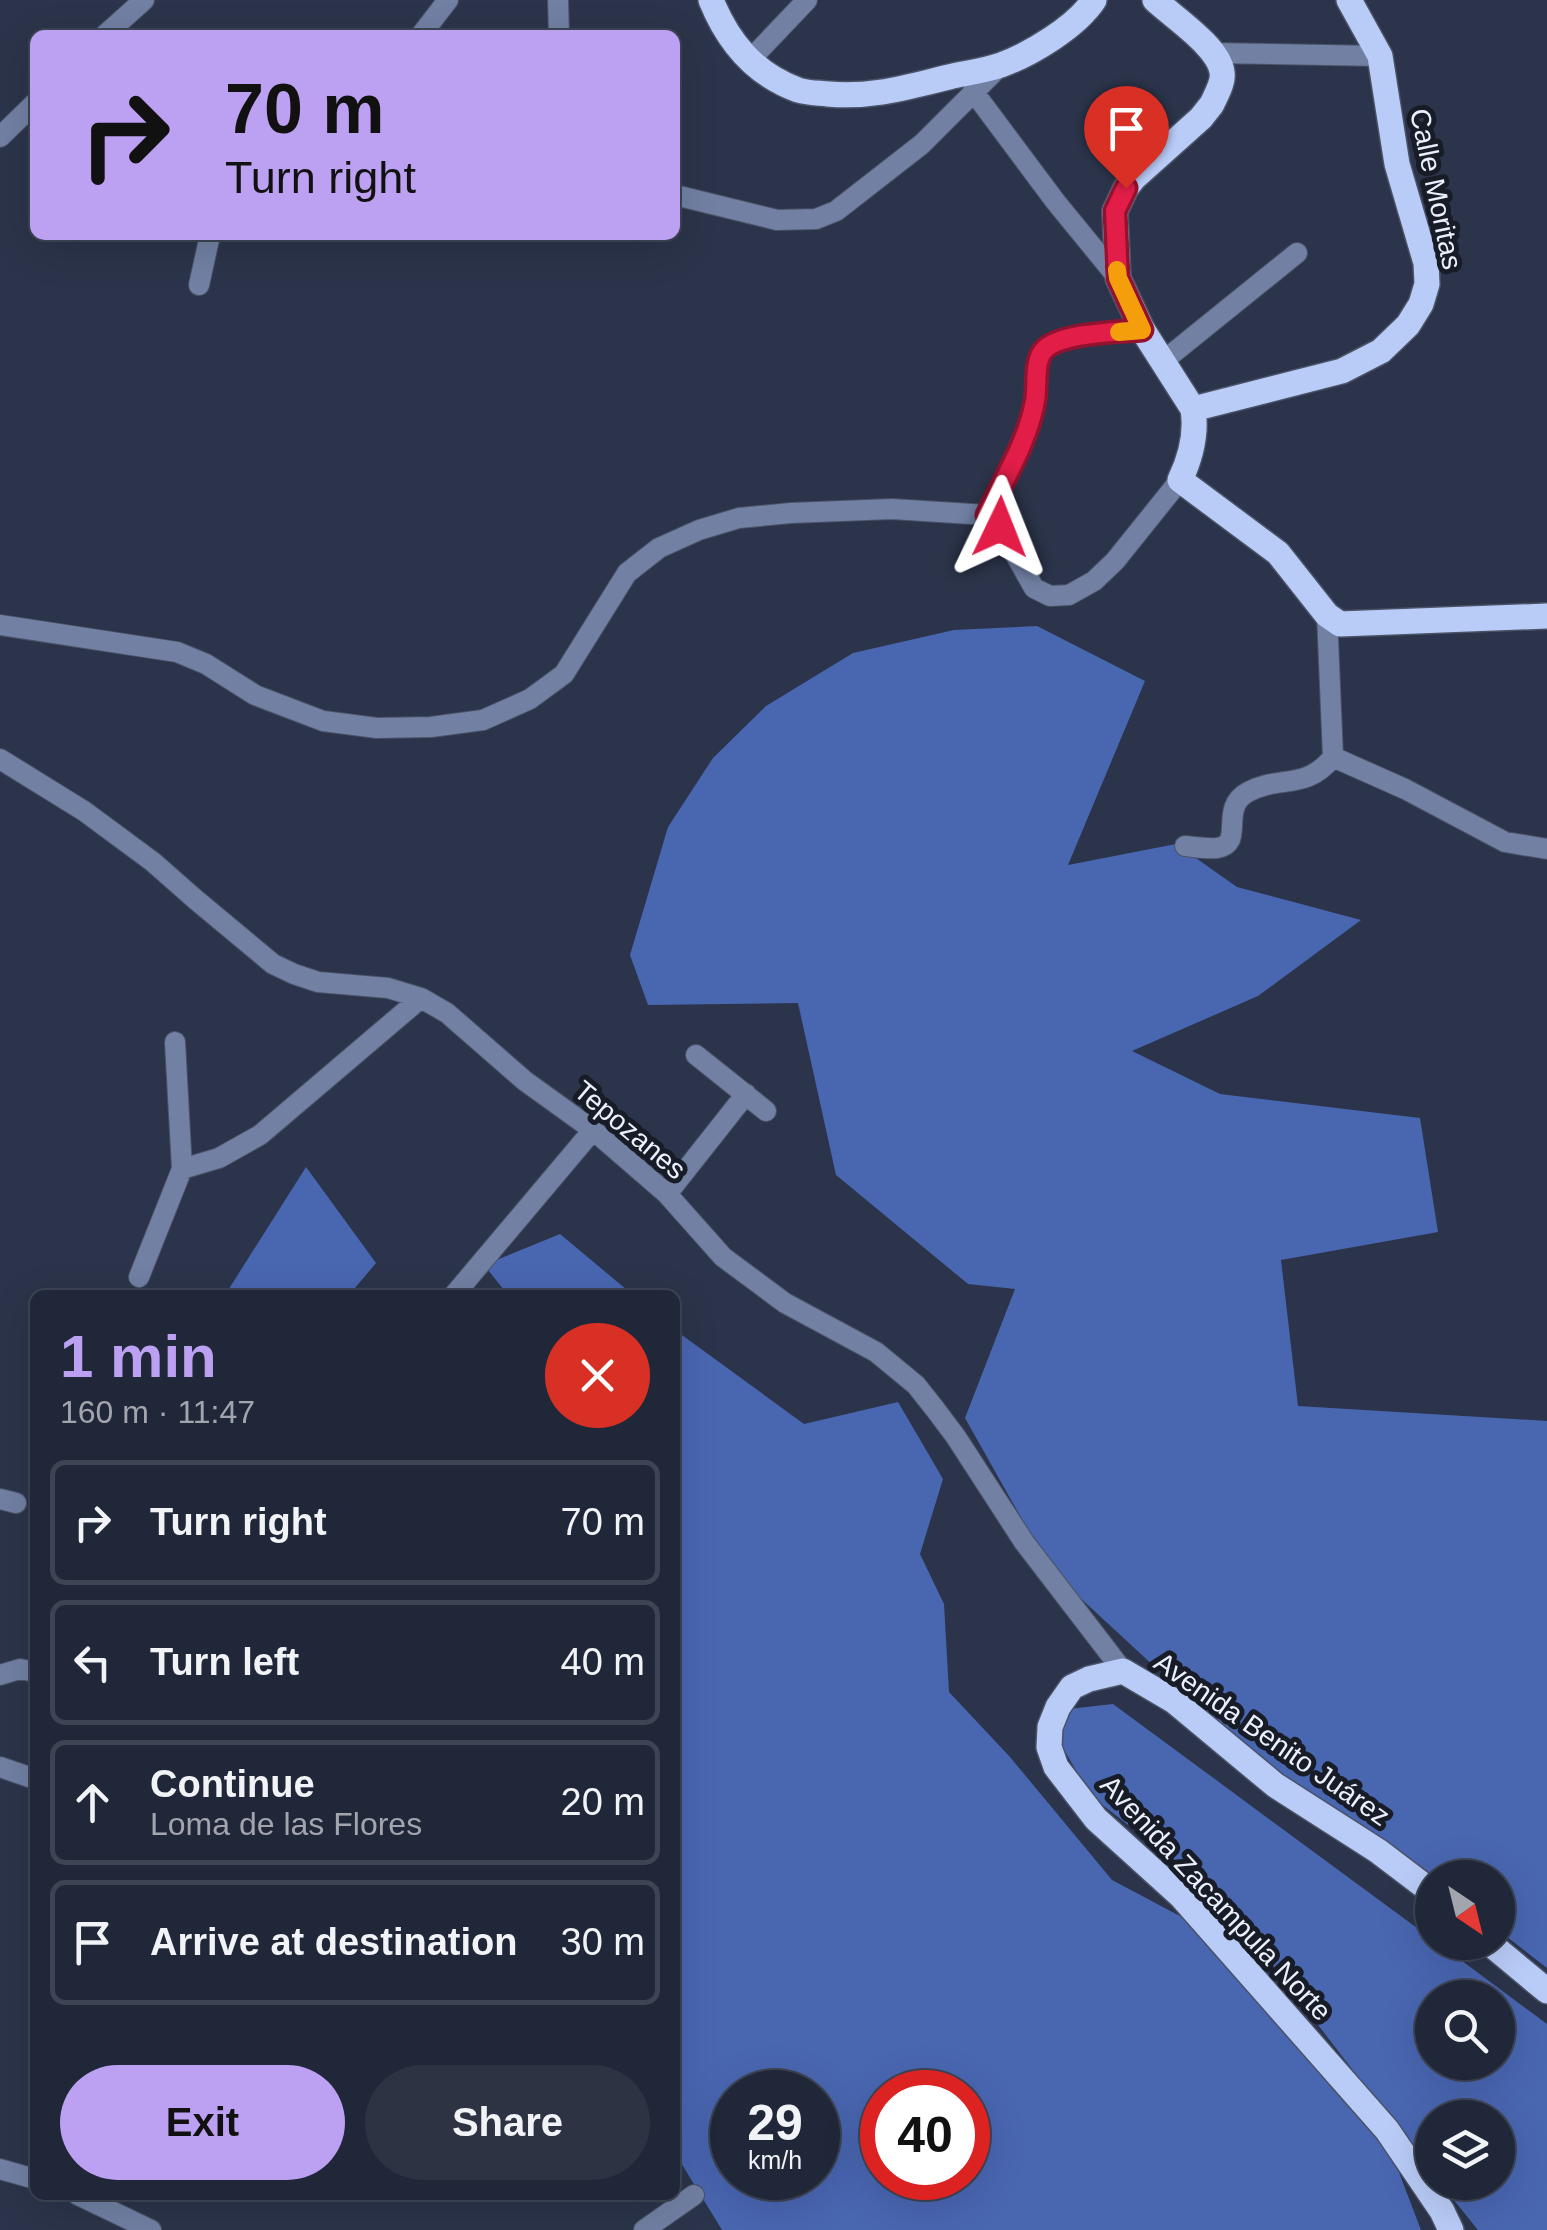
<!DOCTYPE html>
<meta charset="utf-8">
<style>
body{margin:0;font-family:Arial,sans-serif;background:#2d3343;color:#f1f3f6;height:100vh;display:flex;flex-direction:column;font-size:38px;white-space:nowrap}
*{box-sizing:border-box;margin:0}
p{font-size:32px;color:#a2a5ae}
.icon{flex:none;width:55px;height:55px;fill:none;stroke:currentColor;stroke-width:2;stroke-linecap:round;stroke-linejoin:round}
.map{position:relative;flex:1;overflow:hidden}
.side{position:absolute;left:30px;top:1290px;width:650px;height:910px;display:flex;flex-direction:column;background:#202738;border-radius:15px;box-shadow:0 10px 40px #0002,0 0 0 2px #3d4453}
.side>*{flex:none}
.banner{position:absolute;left:30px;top:30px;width:650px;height:210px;border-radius:15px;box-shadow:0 10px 40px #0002,0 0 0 2px #3d4453;background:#bca0f2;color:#111;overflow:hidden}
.needle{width:65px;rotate:145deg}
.buttons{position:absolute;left:1415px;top:1860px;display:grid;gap:20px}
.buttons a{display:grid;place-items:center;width:100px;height:100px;border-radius:50%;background:#202738;box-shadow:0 10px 40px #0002,0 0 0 2px #3d4453;font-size:50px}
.speed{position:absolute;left:710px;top:2070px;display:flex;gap:20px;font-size:50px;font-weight:700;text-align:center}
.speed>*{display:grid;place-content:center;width:130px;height:130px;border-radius:50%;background:#202738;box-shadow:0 10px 40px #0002,0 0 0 2px #3d4453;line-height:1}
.speed small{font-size:25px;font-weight:400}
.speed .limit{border:15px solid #d22;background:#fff;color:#111}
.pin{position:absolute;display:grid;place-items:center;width:85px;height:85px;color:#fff;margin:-102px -42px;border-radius:50% 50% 50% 0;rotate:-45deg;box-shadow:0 0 10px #0007}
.pin .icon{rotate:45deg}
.me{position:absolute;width:110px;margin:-55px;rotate:2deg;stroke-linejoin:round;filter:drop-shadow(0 0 8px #0008)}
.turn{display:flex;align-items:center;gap:35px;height:210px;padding:0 30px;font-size:45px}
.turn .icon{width:130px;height:130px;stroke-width:2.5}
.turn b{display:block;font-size:70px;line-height:85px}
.round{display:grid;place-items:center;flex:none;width:105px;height:105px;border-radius:52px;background:#2d3343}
.summary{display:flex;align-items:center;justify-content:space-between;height:170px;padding:0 30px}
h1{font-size:60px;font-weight:600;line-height:75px;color:#bca0f2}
.primary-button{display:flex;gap:20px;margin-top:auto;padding:20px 30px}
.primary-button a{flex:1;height:115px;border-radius:60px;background:#bca0f2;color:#111;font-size:40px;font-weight:600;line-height:115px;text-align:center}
.primary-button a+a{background:#2d3343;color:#f1f3f6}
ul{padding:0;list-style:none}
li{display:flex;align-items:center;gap:30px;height:125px;margin:0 20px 15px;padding:0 10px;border:5px solid #3d4453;border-radius:15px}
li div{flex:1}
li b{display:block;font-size:38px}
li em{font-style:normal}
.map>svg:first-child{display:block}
.forest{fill:#4966b1;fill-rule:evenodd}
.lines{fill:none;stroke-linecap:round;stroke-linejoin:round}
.minor-casing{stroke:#4a5267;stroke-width:22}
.major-casing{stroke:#4a5267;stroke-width:28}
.minor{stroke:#7180a3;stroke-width:20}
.major{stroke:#b9ccf7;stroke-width:25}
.route-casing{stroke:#92132f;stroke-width:25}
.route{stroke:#e11d48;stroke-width:18}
.slow{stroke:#f59e0b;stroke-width:18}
.labels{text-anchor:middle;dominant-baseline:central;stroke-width:10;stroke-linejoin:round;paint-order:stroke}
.street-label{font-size:28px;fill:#eaf0ff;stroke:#181c26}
</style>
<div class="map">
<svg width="1547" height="2230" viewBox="0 0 1547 2230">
<rect width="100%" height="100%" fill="#2b344a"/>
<path class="forest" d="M1037 626 1145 681 1068 865 1176 844 1237 887 1361 920 1258 996 1132 1051 1220 1094 1420 1118 1438 1232 1281 1260 1298 1406 1547 1421V1968L1498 1930V1878H1432L1284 1786 1051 1571 965 1418 1015 1289 968 1284 836 1175 798 1003 648 1005 630 955 668 827 713 758 766 706 853 653 954 630Z
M306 1167 376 1263 349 1295H225Z
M560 1234 633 1295H508L484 1265Z
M675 1330 804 1424 898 1402 943 1479 920 1554 944 1604 949 1692 1010 1757 1112 1880 1244 1950 1379 2120 1421 2230H722L675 2153ZM732 2092H818V2178H732ZM882 2092H968V2178H882Z
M1113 1704 1432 1939V1942L1438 1943 1547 2024V2230H1478L1440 2183 1498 2182V2118H1432V2173L1218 1895 1091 1796 1042 1712ZM1432 1998H1498V2062H1432Z"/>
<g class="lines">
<g class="minor-casing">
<path id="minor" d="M558 0 559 35
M105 35 144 0
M421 35 448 0
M1213 53 1380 56
M749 61 807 0
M973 91 1055 201 1118 278
M0 137 35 103
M675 195 777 220 816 219 836 211 922 144 999 67
M199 285 210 235
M1162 362 1297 253
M987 515C1004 479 1028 441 1035 401 1038 386 1033 360 1045 349 1061 333 1118 332 1142 329
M1327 615 1333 757
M0 625 177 652 206 664 255 695 323 721 377 728 431 727 483 720 530 699 564 674 627 573 659 548 699 530 739 518 791 513 892 509 987 515 1000 527 1034 588 1050 596 1069 595 1094 581 1115 561 1180 480
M1333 757 1405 789 1505 842 1547 849
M0 759 84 811 153 862 195 899 273 964 294 974 318 982 388 988 421 998 447 1013 525 1081 593 1130 667 1194 723 1257 785 1303 876 1352 916 1385 935 1409 956 1437 1024 1542 1123 1671
M1185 846C1195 847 1207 849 1217 848 1246 844 1218 808 1248 792 1279 775 1306 791 1333 757
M175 1042 182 1169
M696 1055 766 1111
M667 1194 746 1094
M139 1277 182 1169 219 1158 260 1135 421 998
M454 1295 593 1130
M0 1499 16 1503
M0 1675 20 1669 35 1672
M0 1767 35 1779
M0 2169 35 2179
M78 2195 151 2230
M644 2230 694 2195"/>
</g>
<g class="major-casing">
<path id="major" d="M711 0C728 42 754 74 798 90 807 93 819 93 828 94 873 98 907 87 949 77 966 73 984 71 1001 65 1031 54 1076 27 1094 0
M1155 0C1173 17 1219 47 1222 72 1224 82 1216 95 1212 104L1201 118 1134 178 1126 188 1115 211 1118 278 1142 329 1193 409
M1349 0 1380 56 1397 164 1426 263 1427 284 1421 304 1408 325 1381 351 1342 371 1193 409C1197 434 1191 457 1180 480L1278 553 1327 615 1340 624 1547 616
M1432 1892 1378 1851 1275 1785 1174 1701 1123 1671 1089 1679 1072 1687 1058 1707 1050 1727 1049 1747 1056 1767 1096 1819 1181 1896 1387 2130 1442 2211 1451 2230
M1488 1942 1547 1991"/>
</g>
<use href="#minor" class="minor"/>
<use href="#major" class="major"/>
</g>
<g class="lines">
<g class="route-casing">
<path id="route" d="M1000 527 987 515C1004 479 1028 441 1035 401 1038 386 1033 360 1045 349 1062 333 1118 332 1142 330L1118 278 1115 211 1126 188"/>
</g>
<use href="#route" class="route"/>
<path class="slow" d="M1117 270 1118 278 1142 330 1119 332"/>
</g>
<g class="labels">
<g class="street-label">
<text transform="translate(1436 189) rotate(78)">Calle Moritas</text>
<text transform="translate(630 1130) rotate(40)">Tepozanes</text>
<text transform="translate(1272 1739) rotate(35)">Avenida Benito Juárez</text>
<text transform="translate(1216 1898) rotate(47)">Avenida Zacampula Norte</text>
</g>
</g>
</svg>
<div class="buttons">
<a><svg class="needle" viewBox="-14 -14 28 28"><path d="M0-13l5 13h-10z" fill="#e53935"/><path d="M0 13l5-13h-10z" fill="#a2a5ae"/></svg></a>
<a><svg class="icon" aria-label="search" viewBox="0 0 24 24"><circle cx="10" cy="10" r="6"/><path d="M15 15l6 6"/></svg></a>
<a><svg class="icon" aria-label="layers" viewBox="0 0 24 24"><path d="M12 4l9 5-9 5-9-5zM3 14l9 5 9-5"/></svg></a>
</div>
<div class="speed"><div>29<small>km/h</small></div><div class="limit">40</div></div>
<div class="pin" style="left:1126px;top:188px;background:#d93025"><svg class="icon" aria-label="arrive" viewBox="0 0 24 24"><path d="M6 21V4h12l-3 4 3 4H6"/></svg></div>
<svg class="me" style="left:1000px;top:527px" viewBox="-20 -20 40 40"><path d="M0-17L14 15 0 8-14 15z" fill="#e11d48" stroke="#fff" stroke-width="4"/></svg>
<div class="banner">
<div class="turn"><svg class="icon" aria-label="right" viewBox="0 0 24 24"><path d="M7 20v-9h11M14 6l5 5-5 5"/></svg><div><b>70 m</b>Turn right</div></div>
</div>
<section class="side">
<div class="summary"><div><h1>1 min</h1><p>160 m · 11:47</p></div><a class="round" style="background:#d93025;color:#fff"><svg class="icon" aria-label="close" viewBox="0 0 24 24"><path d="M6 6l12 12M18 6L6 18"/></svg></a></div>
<ul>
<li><svg class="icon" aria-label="right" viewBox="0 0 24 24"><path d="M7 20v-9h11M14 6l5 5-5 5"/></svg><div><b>Turn right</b></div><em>70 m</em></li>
<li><svg class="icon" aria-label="left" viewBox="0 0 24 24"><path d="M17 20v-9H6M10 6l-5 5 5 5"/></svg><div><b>Turn left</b></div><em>40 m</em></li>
<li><svg class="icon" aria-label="ahead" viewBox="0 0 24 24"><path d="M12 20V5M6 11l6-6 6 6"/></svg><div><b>Continue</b><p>Loma de las Flores</p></div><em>20 m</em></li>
<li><svg class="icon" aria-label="arrive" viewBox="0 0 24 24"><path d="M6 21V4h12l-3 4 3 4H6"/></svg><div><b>Arrive at destination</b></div><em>30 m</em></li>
</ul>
<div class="primary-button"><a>Exit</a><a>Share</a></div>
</section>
</div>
